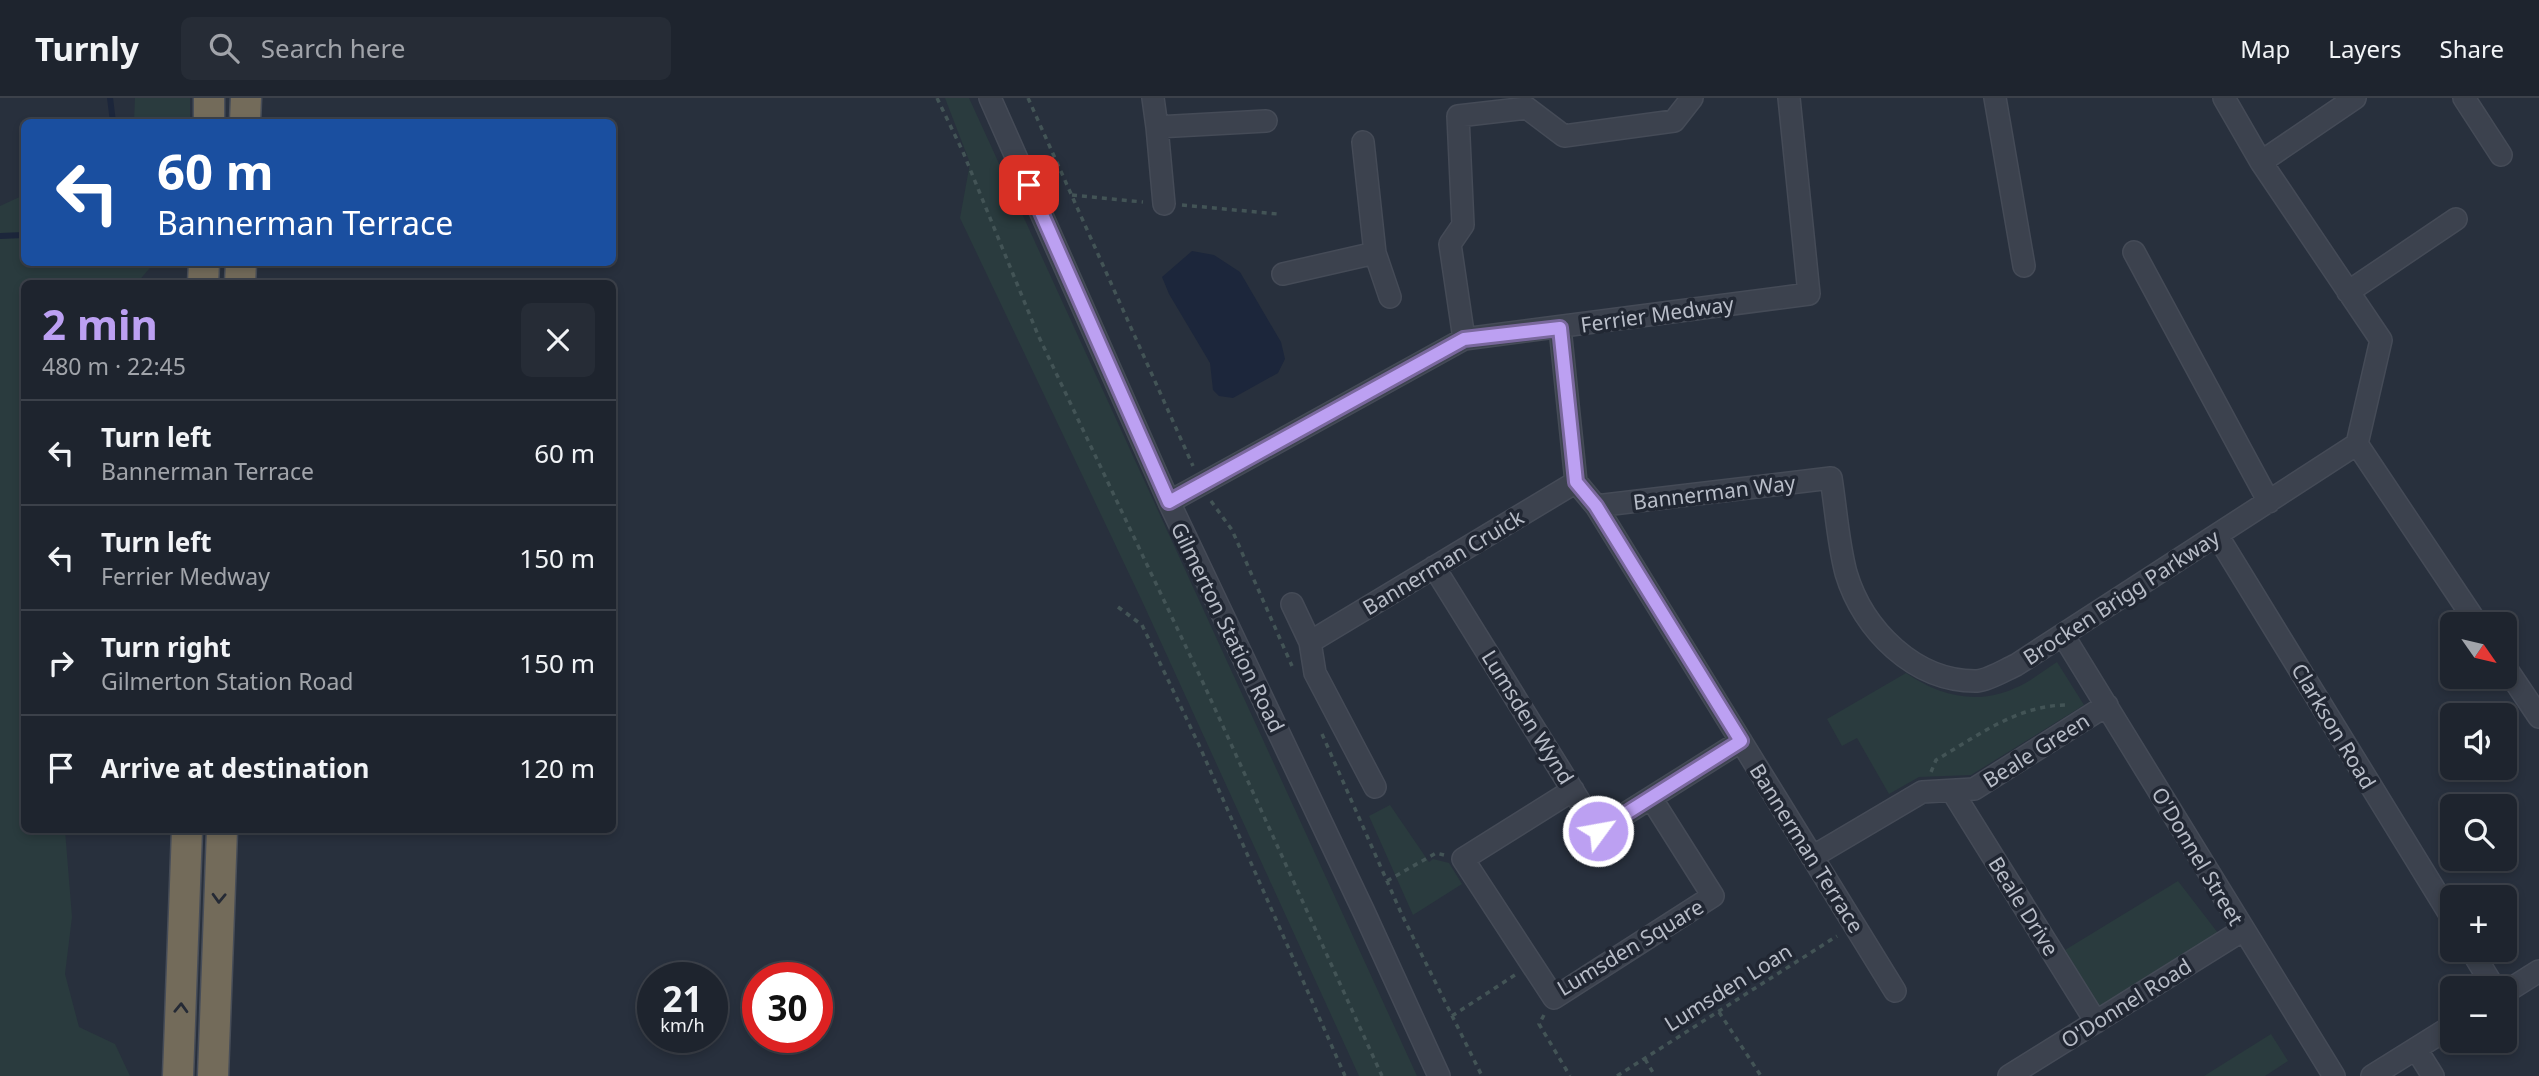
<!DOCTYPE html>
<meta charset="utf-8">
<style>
body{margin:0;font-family:"Noto Sans",sans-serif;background:#262c36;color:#f1f3f6;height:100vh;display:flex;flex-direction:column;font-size:26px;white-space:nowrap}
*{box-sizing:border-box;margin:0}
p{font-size:23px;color:#a1a4aa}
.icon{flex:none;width:38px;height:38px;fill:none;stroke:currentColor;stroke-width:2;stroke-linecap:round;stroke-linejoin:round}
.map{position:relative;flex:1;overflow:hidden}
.panel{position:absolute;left:21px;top:182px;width:595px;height:553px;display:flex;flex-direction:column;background:#1e242e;border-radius:10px;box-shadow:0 4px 10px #0003,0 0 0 2px #3c414a}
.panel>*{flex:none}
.hud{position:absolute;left:21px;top:21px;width:595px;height:147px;border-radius:10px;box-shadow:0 4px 10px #0003,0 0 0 2px #3c414a;background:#1a4fa0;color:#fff;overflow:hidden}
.needle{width:46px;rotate:124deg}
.tools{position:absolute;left:2440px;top:514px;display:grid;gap:14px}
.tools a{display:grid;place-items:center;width:77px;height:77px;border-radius:10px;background:#1e242e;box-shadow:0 4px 10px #0003,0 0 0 2px #3c414a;font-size:35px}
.speed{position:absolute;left:637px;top:864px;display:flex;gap:14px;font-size:35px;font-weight:700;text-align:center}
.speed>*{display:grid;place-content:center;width:91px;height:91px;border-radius:50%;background:#1e242e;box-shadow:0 4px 10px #0003,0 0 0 2px #3c414a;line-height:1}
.speed small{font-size:18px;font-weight:400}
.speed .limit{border:10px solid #d22;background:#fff;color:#111}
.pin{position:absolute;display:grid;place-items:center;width:60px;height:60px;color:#fff;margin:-30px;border-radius:14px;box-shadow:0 4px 10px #0006}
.me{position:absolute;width:77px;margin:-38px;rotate:58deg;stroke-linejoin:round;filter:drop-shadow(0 0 5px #0008)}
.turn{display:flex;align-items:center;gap:24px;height:147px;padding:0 21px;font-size:32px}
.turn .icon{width:91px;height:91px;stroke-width:2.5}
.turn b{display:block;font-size:49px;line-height:60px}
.round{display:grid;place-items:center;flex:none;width:74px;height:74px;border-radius:10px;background:#262c36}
.overview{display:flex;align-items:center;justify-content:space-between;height:119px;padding:0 21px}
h1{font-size:42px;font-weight:700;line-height:52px;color:#bca0f2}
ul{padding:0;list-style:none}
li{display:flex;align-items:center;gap:21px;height:105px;padding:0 21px;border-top:2px solid #3c414a}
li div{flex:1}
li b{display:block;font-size:26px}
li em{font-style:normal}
header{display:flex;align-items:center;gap:42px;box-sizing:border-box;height:98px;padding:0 35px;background:#1e242e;border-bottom:2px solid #3c414a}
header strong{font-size:33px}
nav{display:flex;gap:38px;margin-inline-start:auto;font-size:24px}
.search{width:490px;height:63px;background:#262c36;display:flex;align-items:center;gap:18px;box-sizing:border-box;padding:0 24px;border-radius:10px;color:#a1a4aa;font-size:26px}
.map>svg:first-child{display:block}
.green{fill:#2a3b3e}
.water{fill:#1c263b}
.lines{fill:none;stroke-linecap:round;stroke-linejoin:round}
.stream{stroke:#1c263b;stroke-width:6}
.minor-casing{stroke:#454b57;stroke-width:24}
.highway-casing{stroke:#474d58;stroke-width:33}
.path{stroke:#435456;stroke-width:3.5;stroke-dasharray:5 5;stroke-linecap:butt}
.minor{stroke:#3c424e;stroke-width:21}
.highway{stroke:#736b5a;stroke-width:30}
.oneway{stroke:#252a35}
.route-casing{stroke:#7a689d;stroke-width:18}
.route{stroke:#bca0f2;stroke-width:12}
.labels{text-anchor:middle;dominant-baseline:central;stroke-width:7;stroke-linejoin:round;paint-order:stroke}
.street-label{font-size:21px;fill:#b8bdc8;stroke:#212733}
</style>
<header>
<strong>Turnly</strong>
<div class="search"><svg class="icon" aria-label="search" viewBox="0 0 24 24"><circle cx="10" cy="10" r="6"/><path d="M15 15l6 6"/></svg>Search here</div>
<nav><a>Map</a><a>Layers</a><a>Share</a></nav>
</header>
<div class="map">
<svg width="2539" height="978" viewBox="0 0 2539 978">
<rect width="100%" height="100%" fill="#28303d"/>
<path class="green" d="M135 0H190V24H134Z
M945 0H969L1417 978H1359L1143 505 960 120 970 65Z
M24 97V164L154 165 137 185 24 186V732H65L72 819 65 876 79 929 115 946 130 978H0V108Z
M2057 564 2084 607 1971 677 1919 679 1889 696 1857 640 1842 648 1827 621 1906 575C1938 597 1977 608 2015 590 2030 584 2043 573 2057 564Z
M1390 707 1429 764 1433 761 1449 765 1462 786 1413 817 1369 718Z
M2178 783 2218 835 2100 911 2065 852Z
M2271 936 2288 963 2265 978H2204Z"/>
<path class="water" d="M1192 153 1214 157 1240 174 1281 244 1285 261 1278 275 1233 300 1219 298 1213 292 1210 265 1169 196 1162 179Z"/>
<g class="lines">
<path class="stream" d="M110 0 113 24
M0 138 24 137"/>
<g class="minor-casing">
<path id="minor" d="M990 0 1169 404 1364 814 1439 978
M1153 0 1157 29 1266 23
M1995 0 2024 168
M2464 0 2501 57
M1157 29 1164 106
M2261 64 2355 0
M2134 154 2269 404
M1375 155 1390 199
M1283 176 1375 155 1363 44
M2348 194 2456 121
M1560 230 1576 384 1596 408 1895 893
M1464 241 1450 146 1463 127 1458 18 1527 10 1564 38 1674 23 1692 0
M2357 346 2478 527
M1169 404 1464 241 1809 196 1789 0
M1596 408 1831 380C1836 411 1838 445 1846 475 1863 532 1915 584 1977 583 1989 582 2005 572 2016 567L2357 346 2381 242 2261 64 2224 0
M2217 437 2452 820
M1434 469 1598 733 1741 643
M1292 506 1310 544 1315 575 1375 689
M2063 537 2334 978
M1310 544 1576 384
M2504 567 2539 619
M1573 692 1463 761 1554 900 1713 798 1651 700
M1952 693 2096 924
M1812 759 1922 694 1974 691 2107 607
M2471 852 2495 891
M2504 895 2539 873
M2416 951 2433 978
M2009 978 2243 832
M2372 978 2452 928"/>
</g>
<g class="highway-casing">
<path id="highway" d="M209 24V0
M245 24 246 0
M203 186 204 164
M240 186 241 164
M178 978 187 732
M213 978 222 732"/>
</g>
<path class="path" d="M937 0 963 54 1038 237 1206 591 1382 978
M1028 0 1193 368
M1072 97 1143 104
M1182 107 1278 116
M1211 403 1232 432 1292 568
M1118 509 1142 527 1199 647 1345 978
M1322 636 1402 817 1482 978
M1931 674 1936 662C1979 637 2019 606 2070 607
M1387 783 1436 755 1444 757
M1719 914 1761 978
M1544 917 1539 926 1570 978
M1452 918 1515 877
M1645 961 1655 978
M1617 978 1837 838"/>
<use href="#minor" class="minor"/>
<use href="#highway" class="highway"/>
</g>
<defs><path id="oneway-chevron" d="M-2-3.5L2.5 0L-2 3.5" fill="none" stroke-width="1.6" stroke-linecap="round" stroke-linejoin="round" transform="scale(1.75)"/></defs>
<g class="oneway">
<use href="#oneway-chevron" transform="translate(219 800) rotate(92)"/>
<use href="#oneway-chevron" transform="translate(181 910) rotate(-88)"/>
</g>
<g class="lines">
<g class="route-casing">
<path id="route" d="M1029 87 1169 404 1464 241 1560 230 1576 384 1596 408 1741 643 1598 733"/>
</g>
<use href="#route" class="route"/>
</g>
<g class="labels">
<g class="street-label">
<text transform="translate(1657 216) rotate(-8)">Ferrier Medway</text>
<text transform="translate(1714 394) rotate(-7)">Bannerman Way</text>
<text transform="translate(1443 464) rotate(-31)">Bannerman Cruick</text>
<text transform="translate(2121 499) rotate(-33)">Brocken Brigg Parkway</text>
<text transform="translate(1228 529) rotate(64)">Gilmerton Station Road</text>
<text transform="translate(1528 619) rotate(58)">Lumsden Wynd</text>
<text transform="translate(2334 628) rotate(59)">Clarkson Road</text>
<text transform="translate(2036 652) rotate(-32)">Beale Green</text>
<text transform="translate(1807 750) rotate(58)">Bannerman Terrace</text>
<text transform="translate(2198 758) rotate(59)">O'Donnel Street</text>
<text transform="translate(2024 808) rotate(58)">Beale Drive</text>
<text transform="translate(1630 849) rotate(-31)">Lumsden Square</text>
<text transform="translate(1728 889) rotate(-32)">Lumsden Loan</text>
<text transform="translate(2126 905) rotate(-32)">O'Donnel Road</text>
</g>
</g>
</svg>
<div class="tools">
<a><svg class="needle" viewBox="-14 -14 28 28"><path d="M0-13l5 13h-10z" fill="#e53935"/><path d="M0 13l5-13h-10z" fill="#a1a4aa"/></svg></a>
<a><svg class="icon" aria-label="sound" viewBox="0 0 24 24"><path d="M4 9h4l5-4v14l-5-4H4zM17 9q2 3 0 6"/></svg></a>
<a><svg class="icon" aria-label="search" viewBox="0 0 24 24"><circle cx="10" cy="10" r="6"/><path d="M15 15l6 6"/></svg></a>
<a>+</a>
<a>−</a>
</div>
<div class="speed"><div>21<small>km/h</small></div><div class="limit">30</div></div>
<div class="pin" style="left:1029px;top:87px;background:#d93025"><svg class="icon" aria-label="arrive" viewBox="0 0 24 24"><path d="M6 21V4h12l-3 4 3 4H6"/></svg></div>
<svg class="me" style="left:1598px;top:733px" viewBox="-20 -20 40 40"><circle r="17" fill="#bca0f2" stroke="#fff" stroke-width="3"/><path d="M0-11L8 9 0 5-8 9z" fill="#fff"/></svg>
<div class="hud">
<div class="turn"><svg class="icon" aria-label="left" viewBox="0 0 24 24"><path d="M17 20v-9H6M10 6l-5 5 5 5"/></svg><div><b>60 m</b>Bannerman Terrace</div></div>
</div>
<section class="panel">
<div class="overview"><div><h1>2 min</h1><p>480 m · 22:45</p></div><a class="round"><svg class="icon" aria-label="close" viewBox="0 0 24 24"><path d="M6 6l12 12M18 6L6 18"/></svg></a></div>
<ul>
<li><svg class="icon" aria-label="left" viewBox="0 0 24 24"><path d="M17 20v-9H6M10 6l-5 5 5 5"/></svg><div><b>Turn left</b><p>Bannerman Terrace</p></div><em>60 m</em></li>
<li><svg class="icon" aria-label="left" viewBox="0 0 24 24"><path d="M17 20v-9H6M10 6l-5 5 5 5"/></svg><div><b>Turn left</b><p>Ferrier Medway</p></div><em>150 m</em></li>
<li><svg class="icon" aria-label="right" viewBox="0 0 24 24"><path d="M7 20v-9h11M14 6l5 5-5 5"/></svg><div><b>Turn right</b><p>Gilmerton Station Road</p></div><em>150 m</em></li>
<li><svg class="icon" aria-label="arrive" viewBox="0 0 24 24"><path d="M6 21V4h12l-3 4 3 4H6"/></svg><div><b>Arrive at destination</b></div><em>120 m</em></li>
</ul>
</section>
</div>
